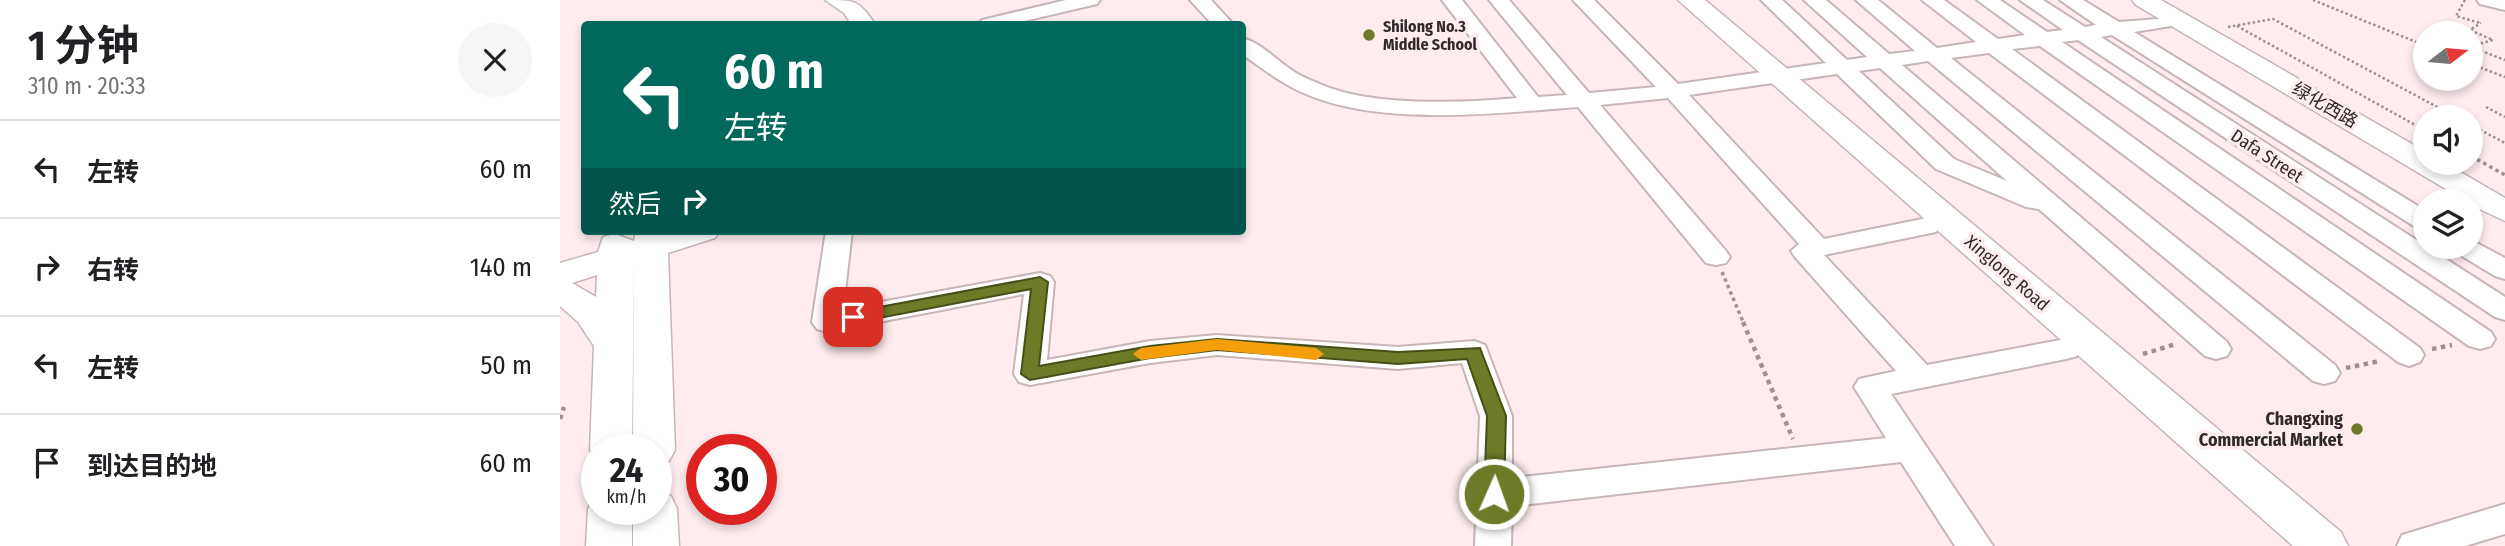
<!DOCTYPE html>
<html lang="zh">
<meta charset="utf-8">
<style>
body{margin:0;font-family:"Fira Sans Condensed","Noto Sans SC",sans-serif;background:#f6f6f6;color:#202124;height:100vh;display:flex;flex-direction:column;font-size:26px;white-space:nowrap}
*{box-sizing:border-box;margin:0}
p{font-size:23px;color:#757577}
.icon{flex:none;width:38px;height:38px;fill:none;stroke:currentColor;stroke-width:2;stroke-linecap:round;stroke-linejoin:round}
.map{position:relative;flex:1;overflow:hidden}
.sheet{display:flex;flex-direction:column;background:#fff;width:560px}
.sheet>*{flex:none}
.top-card{position:absolute;left:21px;top:21px;width:665px;height:214px;border-radius:7px;box-shadow:0 4px 10px #0003;background:#00695c;color:#fff;overflow:hidden}
.needle{width:46px;rotate:74deg}
.controls{position:absolute;left:1853px;top:21px;display:grid;gap:14px}
.controls a{display:grid;place-items:center;width:70px;height:70px;border-radius:50%;background:#fff;box-shadow:0 4px 10px #0003;font-size:35px}
.speed{position:absolute;left:21px;top:434px;display:flex;gap:14px;font-size:35px;font-weight:700;text-align:center}
.speed>*{display:grid;place-content:center;width:91px;height:91px;border-radius:50%;background:#fff;box-shadow:0 4px 10px #0003;line-height:1}
.speed small{font-size:18px;font-weight:400}
.speed .limit{border:10px solid #d22;background:#fff;color:#111}
.pin{position:absolute;display:grid;place-items:center;width:60px;height:60px;color:#fff;margin:-30px;border-radius:14px;box-shadow:0 4px 10px #0006}
.me{position:absolute;width:77px;margin:-38px;rotate:2deg;stroke-linejoin:round;filter:drop-shadow(0 0 5px #0008)}
.turn{display:flex;align-items:center;gap:24px;height:147px;padding:0 28px;font-size:32px}
.turn .icon{width:91px;height:91px;stroke-width:2.5}
.turn b{display:block;font-size:49px;line-height:60px}
.then{display:flex;align-items:center;height:66px;padding:0 28px;background:#0003;gap:14px;font-size:26px}
.round{display:grid;place-items:center;flex:none;width:74px;height:74px;border-radius:37px;background:#f6f6f6}
.summary{display:flex;align-items:center;justify-content:space-between;height:119px;padding:0 28px}
h1{font-size:42px;font-weight:700;line-height:52px}
ul{padding:0;list-style:none}
li{display:flex;align-items:center;gap:21px;height:98px;padding:0 28px;border-top:2px solid #e0e0e0}
li div{flex:1}
li b{display:block;font-size:26px}
li em{font-style:normal}
main{display:flex;flex:1;min-height:0}
.map>svg:first-child{display:block}
.lines{fill:none;stroke-linecap:round;stroke-linejoin:round}
.minor-casing{stroke:#c7b5b8;stroke-width:4}
.major-casing{stroke:#c7b5b8;stroke-width:3}
.path-far2{stroke:#9e9193;stroke-width:2.5;stroke-dasharray:2.5 2.5;stroke-linecap:butt}
.path-far1{stroke:#9e9193;stroke-width:3.5;stroke-dasharray:3.5 3.5;stroke-linecap:butt}
.path{stroke:#9e9193;stroke-width:4.5;stroke-dasharray:4.5 4.5;stroke-linecap:butt}
.minor{fill:#fff;fill-rule:evenodd}
.major{fill:#fff;fill-rule:evenodd}
.route{fill:#6d7a27;stroke:#474f19;stroke-width:2}
.slow{fill:#f59e0b}
.poi-dot{fill:#6d7a27;stroke:#feecef;stroke-width:2.5}
.labels{text-anchor:middle;dominant-baseline:central;stroke-width:7;stroke-linejoin:round;paint-order:stroke}
.far-poi-label{font-size:16px;font-weight:bold;fill:#30292a;stroke:#feecef;text-anchor:start}
.street-label{font-size:18px;fill:#30292a;stroke:#feecef}
.poi-label{font-size:18px;font-weight:bold;fill:#30292a;stroke:#feecef;text-anchor:end}
</style>
<main>
<section class="sheet">
<div class="summary"><div><h1>1 分钟</h1><p>310 m · 20:33</p></div><a class="round"><svg class="icon" aria-label="close" viewBox="0 0 24 24"><path d="M6 6l12 12M18 6L6 18"/></svg></a></div>
<ul>
<li><svg class="icon" aria-label="left" viewBox="0 0 24 24"><path d="M17 20v-9H6M10 6l-5 5 5 5"/></svg><div><b>左转</b></div><em>60 m</em></li>
<li><svg class="icon" aria-label="right" viewBox="0 0 24 24"><path d="M7 20v-9h11M14 6l5 5-5 5"/></svg><div><b>右转</b></div><em>140 m</em></li>
<li><svg class="icon" aria-label="left" viewBox="0 0 24 24"><path d="M17 20v-9H6M10 6l-5 5 5 5"/></svg><div><b>左转</b></div><em>50 m</em></li>
<li><svg class="icon" aria-label="arrive" viewBox="0 0 24 24"><path d="M6 21V4h12l-3 4 3 4H6"/></svg><div><b>到达目的地</b></div><em>60 m</em></li>
</ul>
</section>
<div class="map">
<svg width="1945" height="546" viewBox="0 0 1945 546">
<rect width="100%" height="100%" fill="#feecef"/>
<g class="lines">
<g class="minor-casing">
<path id="minor" d="M506 0H540L537 4 452 24H419L422 20Z
M630 0H651L673 24H652Z
M882 0H902L978 97 1007 95 929 0H949L1029 93 1096 87 1013 0H1034L1118 84 1266 63 1201 0H1222L1287 60 1307 57 1244 0H1266L1329 54 1355 51 1296 0H1318L1377 48 1416 42 1362 0H1384L1438 39 1465 35 1417 0H1440L1487 32 1503 30 1460 0H1483L1525 27 1536 25 1500 0H1523L1559 22 1611 18 1614 22 1611 26 1574 32 1866 211V230L1857 228 1552 35 1541 37 1945 297V320L1935 317 1518 40 1502 42 1931 332 1935 339 1931 346 1920 349 1909 346 1480 46 1452 49 1860 348 1864 355 1860 362 1849 366 1838 362 1429 53 1391 58 1775 365 1780 373 1775 381 1764 384 1753 381 1368 61 1342 65 1667 342 1671 349 1667 356 1656 359 1645 356 1479 209 1466 207 1376 169 1277 74 1129 95 1264 239 1367 218 1376 220 1380 226 1376 232 1264 255 1367 365 1506 339 1517 342 1521 349 1517 356 1506 359 1331 394 1433 546H1395L1341 462 952 506 951 546H915L920 416 902 363 838 369 657 355 590 363 470 385 459 382 454 374 464 294 267 332 257 329 252 322 266 231H292L283 309 480 273 490 276 494 282 487 360 590 341 657 335 838 347 914 341 925 345 952 416V478L1326 438 1294 387 1299 379 1336 371 1235 257 1231 251 1239 244 1108 98 1040 105 1166 251 1170 257 1166 263 1156 265 1146 263 1018 107C938 113 822 127 746 94 722 84 703 69 682 54V38C702 43 719 63 736 73 743 77 752 81 760 84 811 107 902 103 957 98ZM1320 68 1447 181 1394 159 1299 71Z
M1917 0H1945V10L1920 4Z
M1911 240 1945 258V279L1935 276 1897 253 1893 247H1911Z
M1945 504V534L1905 546H1837L1842 535Z"/>
</g>
<g class="major-casing">
<path id="major" d="M265 0C296 0 298 0 315 24H291L284 13Z
M1118 0H1145L1781 532 1788 546H1733Z
M1572 0H1601L1866 152V163H1885L1945 198V221L1911 205V201H1906L1576 5Z
M76 231H160L155 238 108 253 115 450 109 461 96 465V450H73L74 263 72 450H37V462L30 450 34 346 18 322 0 306V263L38 252 43 237 55 234 74 241ZM37 275 36 297 12 283Z
M96 492 111 496 117 509 119 546H73V509H96Z
M34 496H37V509H72V546H26L28 509Z"/>
</g>
<path class="path-far2" d="M1753 0 1866 46
M1905 0 1896 16 1920 23
M1677 26 1866 131
M1668 27 1713 19 1896 117
M1911 46 1933 40 1910 30 1921 23
M1911 47 1945 60
M1911 64 1945 77
M1926 107 1945 117
M1911 125 1945 143"/>
<path class="path-far1" d="M1911 156 1945 175
M1162 272 1184 324"/>
<path class="path" d="M1183 322 1233 439
M1872 349 1892 345
M1583 354 1616 344
M1786 368 1820 361
M0 419 4 407"/>
<use href="#minor" class="minor"/>
<use href="#major" class="major"/>
</g>
<path class="route" d="M480 277 488 282 479 366 590 346 657 339 838 352 920 348 946 416 944 494 941 499H927L924 494 927 416 907 359 838 364 657 350 590 358 470 380 461 374 471 289 293 323 285 317 293 312Z"/>
<path class="slow" d="M657 339 756 348 764 354 756 360 657 350 581 360 573 354 581 348Z"/>
<g class="poi-dot">
<circle cx="809" cy="35" r="7"/>
<circle cx="1797" cy="429" r="7"/>
</g>
<g class="labels">
<g class="far-poi-label">
<text x="823" y="26">Shilong No.3<tspan x="823" dy="18">Middle School</tspan></text>
</g>
<g class="street-label">
<text transform="translate(1765 105) rotate(30)">绿化西路</text>
<text transform="translate(1707 156) rotate(33)">Dafa Street</text>
<text transform="translate(1447 273) rotate(41)">Xinglong Road</text>
</g>
<g class="poi-label">
<text x="1783" y="419">Changxing<tspan x="1783" dy="21">Commercial Market</tspan></text>
</g>
</g>
</svg>
<div class="controls">
<a><svg class="needle" viewBox="-14 -14 28 28"><path d="M0-13l5 13h-10z" fill="#e53935"/><path d="M0 13l5-13h-10z" fill="#757577"/></svg></a>
<a><svg class="icon" aria-label="sound" viewBox="0 0 24 24"><path d="M4 9h4l5-4v14l-5-4H4zM17 9q2 3 0 6"/></svg></a>
<a><svg class="icon" aria-label="layers" viewBox="0 0 24 24"><path d="M12 4l9 5-9 5-9-5zM3 14l9 5 9-5"/></svg></a>
</div>
<div class="speed"><div>24<small>km/h</small></div><div class="limit">30</div></div>
<div class="pin" style="left:293px;top:317px;background:#d93025"><svg class="icon" aria-label="arrive" viewBox="0 0 24 24"><path d="M6 21V4h12l-3 4 3 4H6"/></svg></div>
<svg class="me" style="left:934px;top:494px" viewBox="-20 -20 40 40"><circle r="17" fill="#6d7a27" stroke="#fff" stroke-width="3"/><path d="M0-11L8 9 0 5-8 9z" fill="#fff"/></svg>
<div class="top-card">
<div class="turn"><svg class="icon" aria-label="left" viewBox="0 0 24 24"><path d="M17 20v-9H6M10 6l-5 5 5 5"/></svg><div><b>60 m</b>左转</div></div>
<div class="then">然后<svg class="icon" aria-label="right" viewBox="0 0 24 24"><path d="M7 20v-9h11M14 6l5 5-5 5"/></svg></div>
</div>
</div>
</main>
